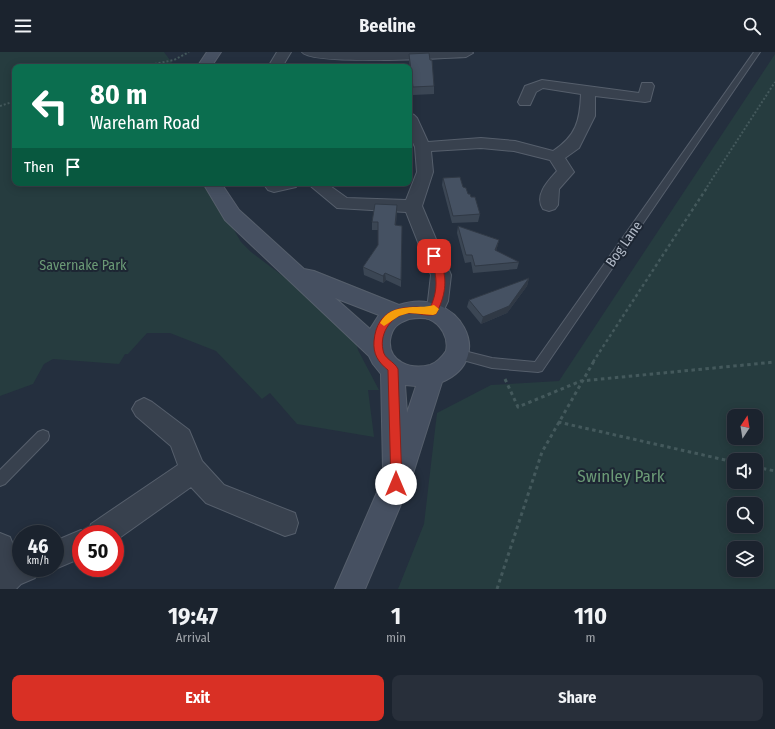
<!DOCTYPE html>
<style>
body{margin:0;font-family:"Fira Sans Condensed",sans-serif;background:#282f3a;color:#f1f3f6;height:100vh;display:flex;flex-direction:column;font-size:15px;white-space:nowrap}
*{box-sizing:border-box;margin:0}
p{font-size:13px;color:#a0a4aa}
.icon{flex:none;width:22px;height:22px;fill:none;stroke:currentColor;stroke-width:2;stroke-linecap:round;stroke-linejoin:round}
.map{position:relative;height:537px;overflow:hidden}
.panel{display:flex;flex-direction:column;background:#1b232e;flex:1}
.panel>*{flex:none}
.hud{position:absolute;left:12px;top:12px;width:400px;height:122px;border-radius:8px;box-shadow:0 2px 10px #0003,0 0 0 1px #39404a;background:#0b6e4f;color:#fff;overflow:hidden}
.needle{width:26px;rotate:12deg}
.tools{position:absolute;left:727px;top:357px;display:grid;gap:8px}
.tools a{display:grid;place-items:center;width:36px;height:36px;border-radius:8px;background:#1b232e;box-shadow:0 2px 10px #0003,0 0 0 1px #39404a;font-size:20px}
.speed{position:absolute;left:12px;top:473px;display:flex;gap:8px;font-size:20px;font-weight:700;text-align:center}
.speed>*{display:grid;place-content:center;width:52px;height:52px;border-radius:50%;background:#1b232e;box-shadow:0 2px 10px #0003,0 0 0 1px #39404a;line-height:1}
.speed small{font-size:10px;font-weight:400}
.speed .limit{border:6px solid #d22;background:#fff;color:#111}
.pin{position:absolute;display:grid;place-items:center;width:34px;height:34px;color:#fff;margin:-17px;border-radius:8px;box-shadow:0 2px 6px #0006}
.me{position:absolute;width:44px;margin:-22px;rotate:0deg;stroke-linejoin:round;filter:drop-shadow(0 0 3px #0008)}
.turn{display:flex;align-items:center;gap:14px;height:84px;padding:0 12px;font-size:18px}
.turn .icon{width:52px;height:52px;stroke-width:2.5}
.turn b{display:block;font-size:28px;line-height:34px}
.then{display:flex;align-items:center;height:38px;padding:0 12px;background:#0003;gap:8px;font-size:15px}
.eta{display:flex;justify-content:space-evenly;align-items:center;height:68px;text-align:center}
.eta b{font-size:24px;font-weight:700;line-height:28px}
.action{display:flex;gap:8px;margin-top:auto;padding:8px 12px}
.action a{flex:1;height:46px;border-radius:8px;background:#d93025;color:#fff;font-size:16px;font-weight:700;line-height:46px;text-align:center}
.action a+a{background:#282f3a;color:#f1f3f6}
header{display:flex;justify-content:space-between;align-items:center;height:52px;padding:0 12px;background:#1b232e;font-size:18px;font-weight:700}
.map>svg:first-child{display:block}
.green{fill:#263c3f;fill-rule:evenodd}
.lines{fill:none;stroke-linecap:round;stroke-linejoin:round}
.service-casing{stroke:#565f6c;stroke-width:2}
.minor-casing{stroke:#565f6c;stroke-width:2}
.secondary-casing{stroke:#565f6c;stroke-width:2}
.path-far2{stroke:#44595c;stroke-width:2;stroke-dasharray:2 2;stroke-linecap:butt}
.path-far1{stroke:#44595c;stroke-width:2.5;stroke-dasharray:3 3;stroke-linecap:butt}
.path{stroke:#44595c;stroke-width:3;stroke-dasharray:3.5 3.5;stroke-linecap:butt}
.service{fill:#38414e;fill-rule:evenodd}
.minor{fill:#38414e;fill-rule:evenodd}
.secondary{fill:#465061;fill-rule:evenodd}
.wall{fill:#3b4654}
.shaded-wall{fill:#303945}
.building{fill:#455162;stroke:#303945}
.route{fill:#d93025;stroke:#8d1f18}
.slow{fill:#f59e0b}
.labels{text-anchor:middle;dominant-baseline:central;stroke-width:4;stroke-linejoin:round;paint-order:stroke}
.street-label{font-size:14px;fill:#b4bcc9;stroke:#1d2633}
.park-label{font-size:14px;fill:#6b9a76;stroke:#1d2633}
.near-park-label{font-size:17px;fill:#6b9a76;stroke:#1d2633}
</style>
<header><svg class="icon" aria-label="menu" viewBox="0 0 24 24"><path d="M4 6h16M4 12h16M4 18h16"/></svg>Beeline<svg class="icon" aria-label="search" viewBox="0 0 24 24"><circle cx="10" cy="10" r="6"/><path d="M15 15l6 6"/></svg></header>
<div class="map">
<svg width="775" height="537" viewBox="0 0 775 537">
<rect width="100%" height="100%" fill="#242f3e"/>
<path class="green" d="M0 0H164L175 15H15V131H207L241 190 251 200 328 258 355 286 358 298 379 338H368L374 385 297 372 270 341 262 347 216 299 170 281H147L128 302H125L119 312 53 307 44 312 33 332 0 344Z
M775 2V537H398L424 472 437 361 491 333 559 329ZM734 364H756V386H734ZM734 408H756V430H734ZM734 452H756V474H734ZM734 496H756V518H734Z"/>
<g class="lines">
<g class="service-casing">
<path id="service" d="M754 0H760L542 319 538 320 492 316 452 305 450 302 452 299 456 297 492 306 535 310Z
M43 378 48 380 49 384 48 388 5 432 0 434V418L38 380Z"/>
</g>
<g class="minor-casing">
<path id="minor" d="M277 0H291L282 15H268Z
M302 0H472L473 1 466 5C443 6 312 14 302 0Z
M542 28 639 41 642 31H652L654 34 650 49 645 50 595 44V64L579 96 565 106 574 120 559 137 558 153 555 157 549 159 543 157C534 143 548 129 557 119L550 108 514 99 481 96 431 99 433 120 422 154 451 223 448 249 440 266 433 268 426 266 423 260 428 249 431 223 406 160 337 156 307 131H326L347 146 406 148 417 120 415 95 409 82V61L414 63 417 66 428 90 481 86 515 89 553 99C576 84 580 69 581 42L543 36 536 40 530 53H520L518 50 525 34Z
M267 131H298L296 135 274 140 268 138 265 134Z
M144 346 152 350 189 378 202 409 224 433 295 461 298 471 295 481 285 484 206 451 191 435 115 489V482H81V506L55 517 53 516H55V489L81 478 88 481 91 472 178 413 171 394 136 364 132 357 136 350Z
M0 481 10 485 18 505 21 504V516H39L35 526 21 532 16 537H0Z"/>
</g>
<g class="secondary-casing">
<path id="secondary" d="M207 0H221L211 15H197Z
M203 131H221L239 158 304 217 314 219 399 253C459 233 498 307 442 330L410 431 365 537H335L385 422 383 416 381 322 373 312 369 304 225 168ZM335 246 379 263 370 277ZM409 267C415 266 423 265 429 267 441 272 449 286 446 299 442 305 436 311 430 313 411 318 388 310 390 288 392 275 398 271 409 267ZM405 333 416 334 407 361Z"/>
</g>
<path class="path-far2" d="M139 15 174 8 189 0
M0 54 15 49
M707 135 775 30"/>
<path class="path-far1" d="M593 310 708 134"/>
<path class="path" d="M505 327 518 355 581 329 775 310
M558 370 734 410
M756 415 775 419
M497 537 542 400 594 309"/>
<use href="#service" class="service"/>
<use href="#minor" class="minor"/>
<use href="#secondary" class="secondary"/>
</g>
<path class="wall" d="M409 2 434 34V42L413 43 409 9Z
M443 126 463 135 471 145 480 162 478 170 452 171 442 133Z
M397 153 396 173 402 174 401 235 386 228 383 231 364 223 363 215 378 193V178H372V170Z
M458 174 499 188 496 199 519 210 517 217 473 221 471 210 465 211 457 181Z
M529 226 527 234 507 261 481 272 467 255 469 248Z"/>
<path class="shaded-wall" d="M397 153V161L395 181V173Z
M499 188 497 196 493 206 495 198Z
M385 221 386 228 383 231V224Z
M529 226 527 234 507 261 481 272 483 265Z"/>
<path class="building" d="M429 1 430 8H432L434 34 413 35 409 2Z
M460 125 463 135 466 136 468 142H470L471 145H475L480 162 453 164 443 126Z
M375 152 397 153 395 173 402 174 401 228 385 221 383 224 363 215 378 193V170H372Z
M458 174 499 188 495 198 519 210 475 214 472 203H466Z
M529 226 509 254 483 265 469 248Z"/>
<path class="route" d="M434 201C439 203 439 206 441 211 448 228 445 245 436 262 428 265 419 261 411 261 393 261 379 280 383 298 384 307 394 309 398 317L402 432 400 435 396 437 392 435 391 432 388 318C378 310 373 302 374 289 377 256 402 253 430 256 439 237 437 222 430 204Z"/>
<path class="slow" d="M434 253 439 257 436 262 433 263 409 261 399 264 384 274 380 271C392 249 418 258 434 253Z"/>
<g class="labels">
<g class="street-label">
<text transform="translate(624 192) rotate(-55)">Bog Lane</text>
</g>
<g class="park-label">
<text x="83" y="213">Savernake Park</text>
</g>
<g class="near-park-label">
<text x="621" y="424">Swinley Park</text>
</g>
</g>
</svg>
<div class="tools">
<a><svg class="needle" viewBox="-14 -14 28 28"><path d="M0-13l5 13h-10z" fill="#e53935"/><path d="M0 13l5-13h-10z" fill="#a0a4aa"/></svg></a>
<a><svg class="icon" aria-label="sound" viewBox="0 0 24 24"><path d="M4 9h4l5-4v14l-5-4H4zM17 9q2 3 0 6"/></svg></a>
<a><svg class="icon" aria-label="search" viewBox="0 0 24 24"><circle cx="10" cy="10" r="6"/><path d="M15 15l6 6"/></svg></a>
<a><svg class="icon" aria-label="layers" viewBox="0 0 24 24"><path d="M12 4l9 5-9 5-9-5zM3 14l9 5 9-5"/></svg></a>
</div>
<div class="speed"><div>46<small>km/h</small></div><div class="limit">50</div></div>
<div class="pin" style="left:434px;top:204px;background:#d93025"><svg class="icon" aria-label="arrive" viewBox="0 0 24 24"><path d="M6 21V4h12l-3 4 3 4H6"/></svg></div>
<svg class="me" style="left:396px;top:432px" viewBox="-20 -20 40 40"><circle r="19" fill="#fff"/><path d="M0-13L10 11 0 6-10 11z" fill="#d93025"/></svg>
<div class="hud">
<div class="turn"><svg class="icon" aria-label="left" viewBox="0 0 24 24"><path d="M17 20v-9H6M10 6l-5 5 5 5"/></svg><div><b>80 m</b>Wareham Road</div></div>
<div class="then">Then<svg class="icon" aria-label="arrive" viewBox="0 0 24 24"><path d="M6 21V4h12l-3 4 3 4H6"/></svg></div>
</div>
</div>
<section class="panel">
<div class="eta">
<div><b>19:47</b><p>Arrival</p></div>
<div><b>1</b><p>min</p></div>
<div><b>110</b><p>m</p></div>
</div>
<div class="action"><a>Exit</a><a>Share</a></div>
</section>
